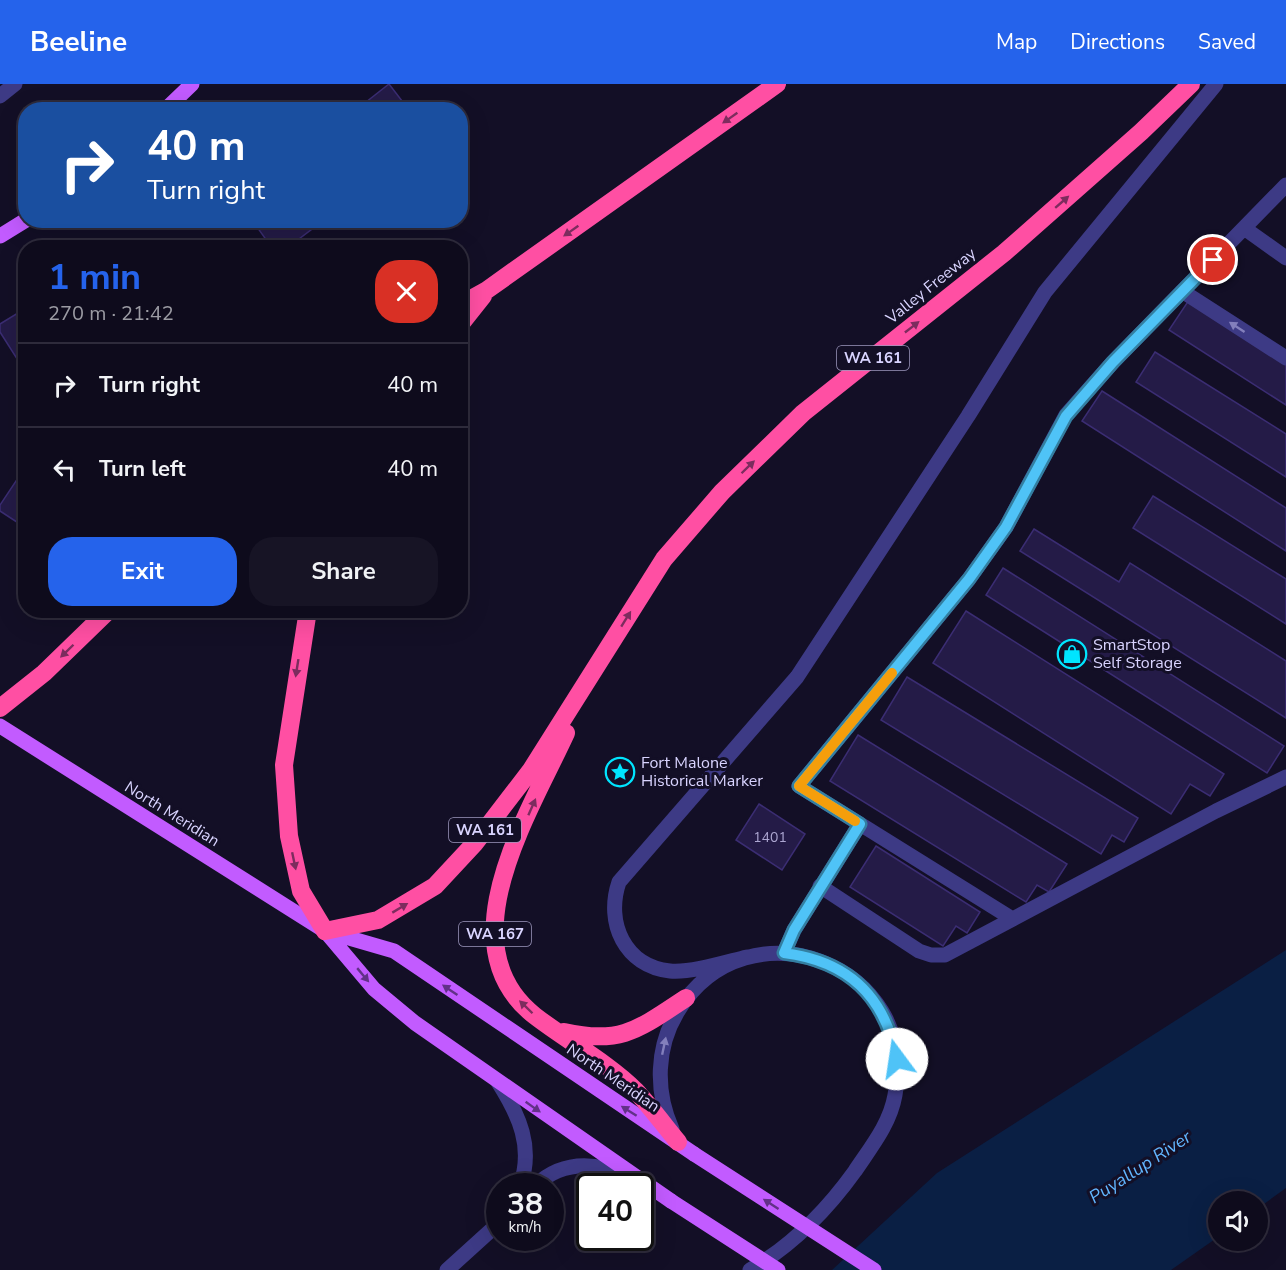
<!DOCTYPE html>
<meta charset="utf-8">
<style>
body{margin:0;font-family:"Nunito Sans",sans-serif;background:#171425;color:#f1f3f6;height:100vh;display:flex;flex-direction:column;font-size:22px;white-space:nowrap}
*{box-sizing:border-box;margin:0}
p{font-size:20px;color:#9b9ba3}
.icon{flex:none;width:33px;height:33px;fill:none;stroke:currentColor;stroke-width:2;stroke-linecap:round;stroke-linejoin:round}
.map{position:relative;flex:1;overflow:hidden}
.drawer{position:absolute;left:18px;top:156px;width:450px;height:378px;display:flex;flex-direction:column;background:#0e0b1c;border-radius:24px;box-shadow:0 6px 24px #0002,0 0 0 2px #2e2b3b}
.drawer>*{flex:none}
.hud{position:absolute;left:18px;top:18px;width:450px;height:126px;border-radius:24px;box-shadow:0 6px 24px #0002,0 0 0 2px #2e2b3b;background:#1a4fa0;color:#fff;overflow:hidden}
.controls{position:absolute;left:1208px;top:1107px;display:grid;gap:12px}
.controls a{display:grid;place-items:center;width:60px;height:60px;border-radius:50%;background:#0e0b1c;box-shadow:0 6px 24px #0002,0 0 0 2px #2e2b3b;font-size:30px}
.speed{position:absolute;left:486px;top:1089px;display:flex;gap:12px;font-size:30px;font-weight:700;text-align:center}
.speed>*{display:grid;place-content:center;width:78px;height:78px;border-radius:50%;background:#0e0b1c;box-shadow:0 6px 24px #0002,0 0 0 2px #2e2b3b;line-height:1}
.speed small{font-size:15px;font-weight:400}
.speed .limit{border:3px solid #111;border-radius:9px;background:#fff;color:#111}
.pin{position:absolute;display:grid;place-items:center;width:51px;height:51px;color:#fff;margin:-26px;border:3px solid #fff;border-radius:50%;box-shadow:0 2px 6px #0007}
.me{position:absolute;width:66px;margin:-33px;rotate:346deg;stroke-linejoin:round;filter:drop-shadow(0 0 4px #0008)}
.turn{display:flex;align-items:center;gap:21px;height:126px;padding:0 30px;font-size:27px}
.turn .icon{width:78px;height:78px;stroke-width:2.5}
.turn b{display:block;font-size:42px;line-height:51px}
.round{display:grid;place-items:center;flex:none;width:63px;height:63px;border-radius:24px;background:#171425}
.summary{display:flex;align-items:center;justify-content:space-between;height:102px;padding:0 30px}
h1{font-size:36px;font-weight:700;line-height:45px;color:#2563eb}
.action{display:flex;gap:12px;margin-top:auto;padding:12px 30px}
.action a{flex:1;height:69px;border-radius:24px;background:#2563eb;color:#fff;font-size:24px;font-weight:700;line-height:69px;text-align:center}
.action a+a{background:#171425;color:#f1f3f6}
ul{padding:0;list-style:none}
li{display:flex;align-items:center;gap:18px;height:84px;padding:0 30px;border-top:2px solid #2e2b3b}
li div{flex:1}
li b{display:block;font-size:22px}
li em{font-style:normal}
header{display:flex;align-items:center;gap:36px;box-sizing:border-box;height:84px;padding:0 30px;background:#2563eb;color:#fff}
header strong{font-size:28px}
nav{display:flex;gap:33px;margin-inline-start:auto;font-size:21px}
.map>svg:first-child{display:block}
.water{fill:#0a1f44}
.building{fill:#241b47;stroke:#3b2d73;stroke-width:1.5}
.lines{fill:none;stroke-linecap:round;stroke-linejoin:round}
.minor{stroke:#3d3a85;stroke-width:15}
.major{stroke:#c25bff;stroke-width:15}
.highway{stroke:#ff4fa3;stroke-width:18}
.major-bridge{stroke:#c25bff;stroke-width:15}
.oneway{fill:#7d2c5e}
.oneway2{fill:#837fbc}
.oneway3{fill:#623188}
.route-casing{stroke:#337fa1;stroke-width:15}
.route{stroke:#4fc3f7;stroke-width:10}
.slow{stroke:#f59e0b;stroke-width:10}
.labels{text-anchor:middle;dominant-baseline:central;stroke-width:6;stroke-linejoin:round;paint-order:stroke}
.number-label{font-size:14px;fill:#aca6d1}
.shield{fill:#130f26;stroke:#9e99be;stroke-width:1.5}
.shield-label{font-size:15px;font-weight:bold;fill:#d9d4ff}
.street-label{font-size:16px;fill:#d9d4ff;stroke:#130f26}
.poi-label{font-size:16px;fill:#d9d4ff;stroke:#130f26;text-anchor:start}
.water-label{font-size:18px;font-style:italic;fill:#62b6ff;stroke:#130f26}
</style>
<header>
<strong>Beeline</strong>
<nav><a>Map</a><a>Directions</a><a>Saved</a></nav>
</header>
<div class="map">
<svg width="1286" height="1186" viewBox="0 0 1286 1186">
<rect width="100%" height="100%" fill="#130f26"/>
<path class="water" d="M1286 866V1104L1257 1125V1118H1218V1153L1171 1186H832L937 1089Z"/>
<path class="building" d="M389 0 409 26H356Z
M252 136H312L316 142 287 164H272Z
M1189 216 1286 278V321L1169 246Z
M26 224V289L0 248V240Z
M1155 268 1286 350V393L1136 298Z
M1102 307 1286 424V467L1082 337Z
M26 382V444L0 427V421Z
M1153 412 1286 495V540L1133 444Z
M1034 445 1119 498 1130 479 1286 577V634L1020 467Z
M1003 484 1284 662 1267 689 986 511Z
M966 527 1224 690 1210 712 1190 700 1171 730 933 579Z
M907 593 1138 734 1124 758 1112 751 1101 770 881 636Z
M858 651 1067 780 1049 808 1037 801 1026 818 830 697Z
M759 720 805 750 782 786 736 756Z
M876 762 980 828 967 849 956 842 943 862 850 803Z"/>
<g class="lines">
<path class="minor" d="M0 12 15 0
M1244 144 1286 174
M1182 207 1286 274
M820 802 919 867 931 871H945L1216 727 1286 693
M1011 834 799 702 969 495 1006 443 1066 331 1113 278 1286 101
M784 869 794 846 860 740
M747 873C726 878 691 889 670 887 625 882 605 839 619 798L797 593 968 332 1045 208 1216 0
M498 998C519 1031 534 1063 520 1102
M672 1045C655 1007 656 963 678 927 747 814 921 881 895 1011 890 1040 871 1063 855 1087 827 1126 791 1162 750 1186
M535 1102C562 1076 596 1078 629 1092
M447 1186 500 1138"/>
<path class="major" d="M165 26 192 0
M0 152 26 136
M0 642 325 847 394 867 694 1070
M325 847 374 905 415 939 671 1117"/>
<path class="highway" d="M460 221 487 206 777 0
M460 241 483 212
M308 526 284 681 289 752 301 807 325 847 378 836 435 802 475 759 531 686 664 475 722 408 803 329 1004 169 1141 48 1191 0
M0 624 44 589 109 526
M566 649C530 728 444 861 535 932 566 956 608 979 635 1006 650 1022 664 1041 678 1058
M564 948C621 961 639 945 686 914"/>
<path class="major-bridge" d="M694 1070 874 1186
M671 1117 778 1186"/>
</g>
<defs><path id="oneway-solid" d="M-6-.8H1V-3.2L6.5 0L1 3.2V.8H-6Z" transform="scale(1.5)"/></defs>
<g class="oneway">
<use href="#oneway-solid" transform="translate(730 34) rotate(145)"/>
<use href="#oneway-solid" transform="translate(1062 118) rotate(-41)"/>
<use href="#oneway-solid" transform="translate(571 147) rotate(145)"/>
<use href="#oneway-solid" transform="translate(912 243) rotate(-38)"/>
<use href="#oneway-solid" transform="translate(748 383) rotate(-44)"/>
<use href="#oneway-solid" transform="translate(626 535) rotate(-58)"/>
<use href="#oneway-solid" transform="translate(67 567) rotate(136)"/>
<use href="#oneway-solid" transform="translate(297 584) rotate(99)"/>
<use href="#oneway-solid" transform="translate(532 723) rotate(-66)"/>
<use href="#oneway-solid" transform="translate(294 777) rotate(78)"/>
<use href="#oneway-solid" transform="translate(400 824) rotate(-31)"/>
<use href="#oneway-solid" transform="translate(526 923) rotate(-136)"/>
</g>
<g class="oneway2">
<use href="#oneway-solid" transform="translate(1237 243) rotate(-147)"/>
<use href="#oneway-solid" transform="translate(664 962) rotate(-78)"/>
</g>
<g class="oneway3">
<use href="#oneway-solid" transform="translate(363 891) rotate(50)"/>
<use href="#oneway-solid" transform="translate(450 906) rotate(-146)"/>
<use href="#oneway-solid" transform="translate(533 1023) rotate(35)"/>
<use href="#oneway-solid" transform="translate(629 1027) rotate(-148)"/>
<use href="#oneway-solid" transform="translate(771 1120) rotate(-147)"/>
</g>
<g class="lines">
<g class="route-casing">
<path id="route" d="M897 975C885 912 848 877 784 869L794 846 860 740 799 702 969 495 1006 443 1066 332 1113 278 1213 176"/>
</g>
<use href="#route" class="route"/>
<path class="slow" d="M855 737 799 702 892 589"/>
</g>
<defs>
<g id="shop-ring" transform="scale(1.5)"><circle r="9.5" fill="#130f26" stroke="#00e5ff" stroke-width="1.5"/><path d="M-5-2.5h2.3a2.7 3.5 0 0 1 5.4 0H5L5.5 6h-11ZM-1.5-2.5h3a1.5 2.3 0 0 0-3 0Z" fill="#00e5ff"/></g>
<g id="sight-ring" transform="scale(1.5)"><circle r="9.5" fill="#130f26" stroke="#00e5ff" stroke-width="1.5"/><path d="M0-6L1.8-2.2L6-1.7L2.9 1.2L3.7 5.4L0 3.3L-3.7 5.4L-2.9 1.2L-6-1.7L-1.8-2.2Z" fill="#00e5ff"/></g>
</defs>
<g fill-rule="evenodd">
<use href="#shop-ring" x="1072" y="570"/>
<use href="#sight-ring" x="620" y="688"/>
</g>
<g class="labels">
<g class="number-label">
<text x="770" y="753">1401</text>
</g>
<g class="shield">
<rect x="837" y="262" width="72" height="24" rx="4.5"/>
<rect x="449" y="734" width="72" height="24" rx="4.5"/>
<rect x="459" y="838" width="72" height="24" rx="4.5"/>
</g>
<g class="shield-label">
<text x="873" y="274">WA 161</text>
<text x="485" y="746">WA 161</text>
<text x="495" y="850">WA 167</text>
</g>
<g class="street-label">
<text transform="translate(931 202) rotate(-39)">Valley Freeway</text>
<text transform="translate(172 730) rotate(32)">North Meridian</text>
<text transform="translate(613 994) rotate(34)">North Meridian</text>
</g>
<g class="poi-label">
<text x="1093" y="561">SmartStop<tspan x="1093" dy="18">Self Storage</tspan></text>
<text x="641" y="679">Fort Malone<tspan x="641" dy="18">Historical Marker</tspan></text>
</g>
<g class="water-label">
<text transform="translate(1140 1083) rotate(-33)">Puyallup River</text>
</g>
</g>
</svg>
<div class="controls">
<a><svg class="icon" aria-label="sound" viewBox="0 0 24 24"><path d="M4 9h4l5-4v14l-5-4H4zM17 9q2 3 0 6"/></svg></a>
</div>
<div class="speed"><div>38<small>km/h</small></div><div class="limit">40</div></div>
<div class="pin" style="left:1213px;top:176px;background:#d93025"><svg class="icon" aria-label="arrive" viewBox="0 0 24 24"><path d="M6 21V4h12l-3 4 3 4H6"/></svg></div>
<svg class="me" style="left:897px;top:975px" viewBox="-20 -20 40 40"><circle r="19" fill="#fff"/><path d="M0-13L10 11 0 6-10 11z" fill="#4fc3f7"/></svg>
<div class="hud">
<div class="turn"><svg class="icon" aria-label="right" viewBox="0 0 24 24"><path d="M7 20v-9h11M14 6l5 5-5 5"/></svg><div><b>40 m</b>Turn right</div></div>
</div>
<section class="drawer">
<div class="summary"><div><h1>1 min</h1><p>270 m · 21:42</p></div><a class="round" style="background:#d93025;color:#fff"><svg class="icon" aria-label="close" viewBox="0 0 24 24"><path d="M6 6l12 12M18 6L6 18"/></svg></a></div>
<ul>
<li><svg class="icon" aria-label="right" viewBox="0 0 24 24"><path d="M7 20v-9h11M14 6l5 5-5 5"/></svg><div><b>Turn right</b></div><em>40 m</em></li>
<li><svg class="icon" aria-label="left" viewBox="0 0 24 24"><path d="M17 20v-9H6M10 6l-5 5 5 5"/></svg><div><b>Turn left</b></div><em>40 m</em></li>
</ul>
<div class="action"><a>Exit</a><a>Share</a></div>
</section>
</div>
